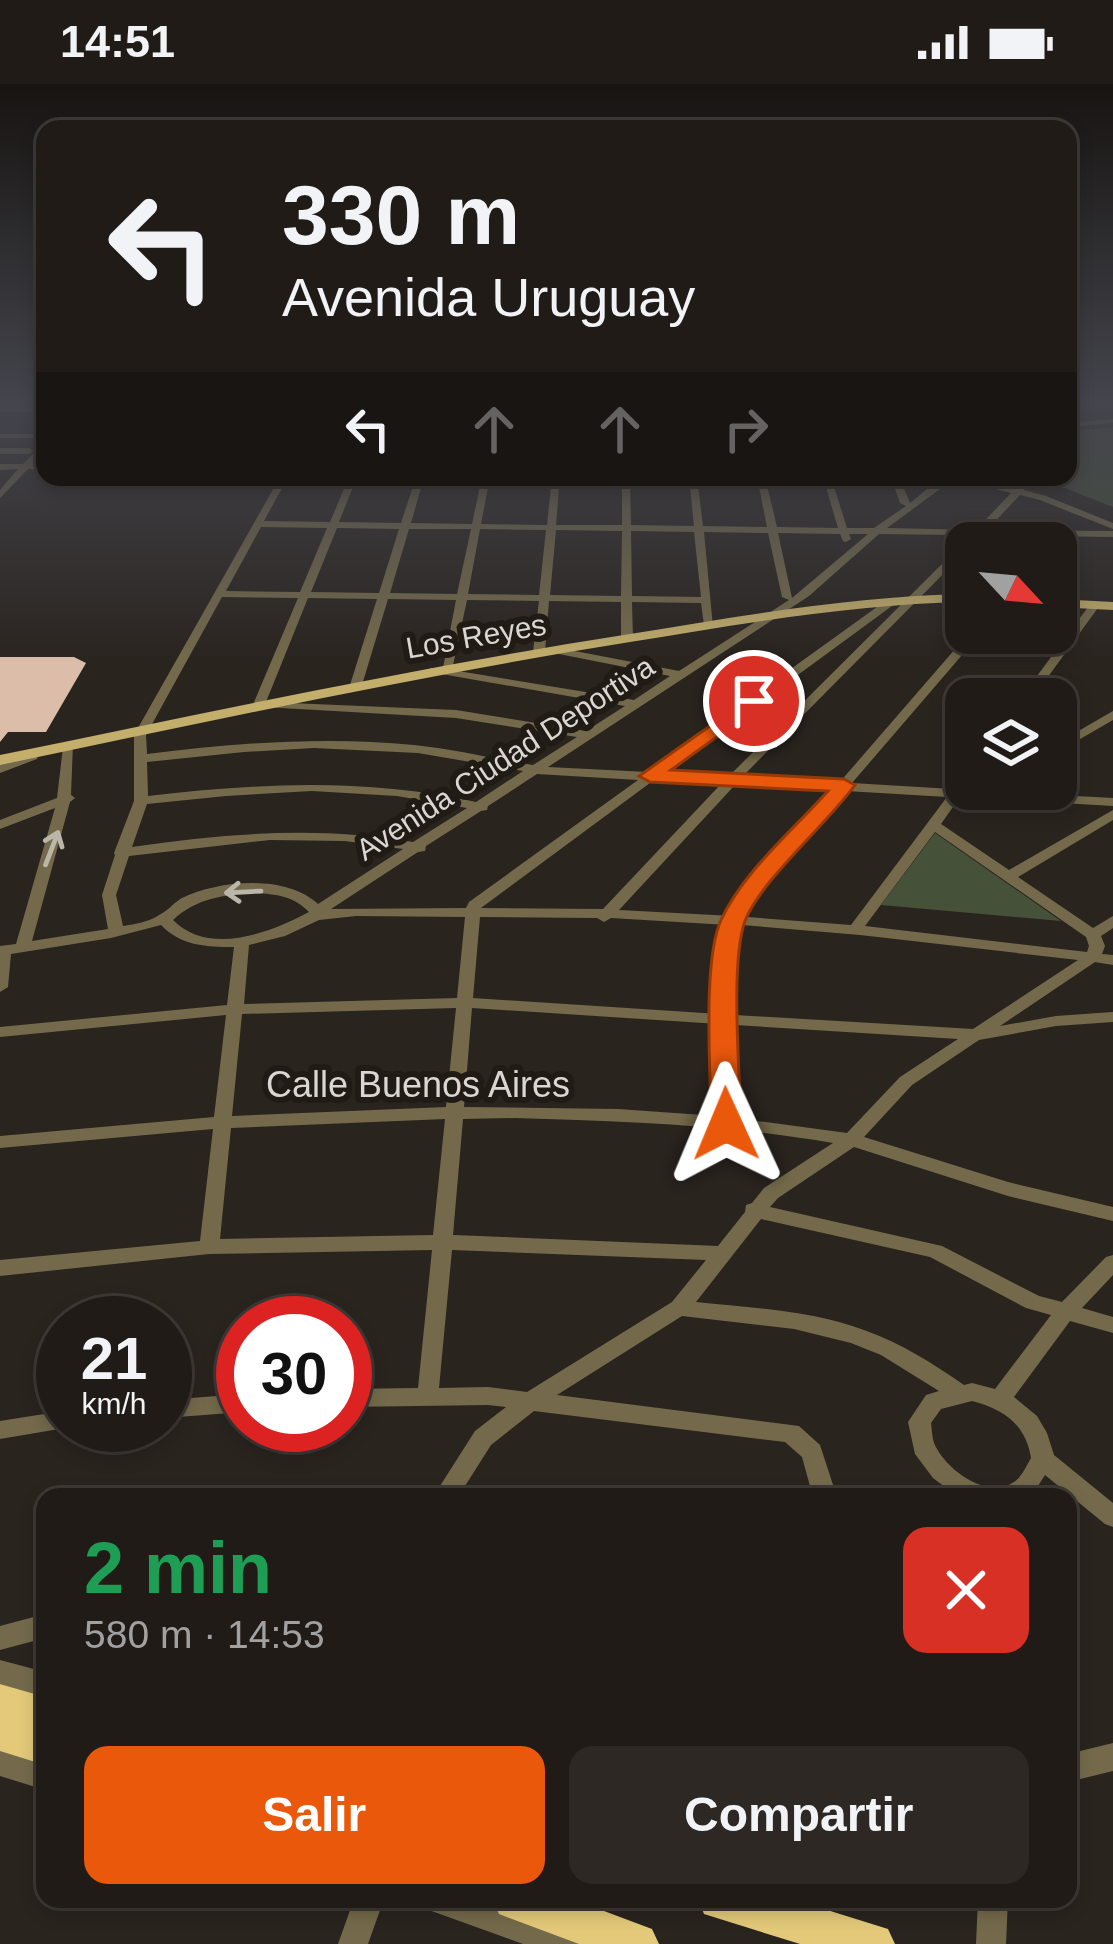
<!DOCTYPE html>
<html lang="es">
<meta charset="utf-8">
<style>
body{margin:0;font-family:Helvetica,sans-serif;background:#2d2824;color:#f1f3f6;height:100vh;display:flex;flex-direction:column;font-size:45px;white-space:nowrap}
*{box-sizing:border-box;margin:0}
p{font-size:39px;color:#a2a1a1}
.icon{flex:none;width:66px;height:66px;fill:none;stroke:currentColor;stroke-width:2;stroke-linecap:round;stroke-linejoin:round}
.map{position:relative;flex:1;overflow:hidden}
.side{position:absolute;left:36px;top:1404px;width:1041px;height:420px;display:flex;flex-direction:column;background:#201b17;border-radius:24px;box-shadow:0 6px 18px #0003,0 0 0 3px #3d3936}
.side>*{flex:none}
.guide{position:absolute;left:36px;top:36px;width:1041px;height:366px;border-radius:24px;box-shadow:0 6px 18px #0003,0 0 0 3px #3d3936;background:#201b17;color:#f1f3f6;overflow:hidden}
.needle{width:78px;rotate:116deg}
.controls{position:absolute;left:945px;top:438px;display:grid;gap:24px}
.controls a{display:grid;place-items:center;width:132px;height:132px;border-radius:24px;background:#201b17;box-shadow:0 6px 18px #0003,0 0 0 3px #3d3936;font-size:60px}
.speed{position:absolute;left:36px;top:1212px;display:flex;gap:24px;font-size:60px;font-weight:700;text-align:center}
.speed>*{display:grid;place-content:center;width:156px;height:156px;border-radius:50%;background:#201b17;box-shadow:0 6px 18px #0003,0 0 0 3px #3d3936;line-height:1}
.speed small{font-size:30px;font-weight:400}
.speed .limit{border:18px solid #d22;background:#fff;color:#111}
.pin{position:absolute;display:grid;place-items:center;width:102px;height:102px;color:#fff;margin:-51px;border:6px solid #fff;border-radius:50%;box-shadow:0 3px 12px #0007}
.me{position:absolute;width:132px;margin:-66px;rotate:359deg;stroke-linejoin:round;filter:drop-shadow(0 0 9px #0008)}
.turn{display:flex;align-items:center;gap:42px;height:252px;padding:0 48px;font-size:54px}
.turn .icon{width:156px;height:156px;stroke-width:2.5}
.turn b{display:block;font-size:84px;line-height:102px}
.lanes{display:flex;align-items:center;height:114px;padding:0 48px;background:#0003;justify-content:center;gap:60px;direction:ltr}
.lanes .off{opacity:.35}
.round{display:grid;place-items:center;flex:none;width:126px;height:126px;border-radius:24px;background:#2d2824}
.head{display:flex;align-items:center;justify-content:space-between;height:204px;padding:0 48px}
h1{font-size:72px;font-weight:800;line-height:90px;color:#1e9e55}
.primary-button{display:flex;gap:24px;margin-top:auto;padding:24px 48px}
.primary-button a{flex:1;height:138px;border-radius:24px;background:#ea580c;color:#fff;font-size:48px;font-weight:800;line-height:138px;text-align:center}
.primary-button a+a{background:#2d2824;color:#f1f3f6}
.status{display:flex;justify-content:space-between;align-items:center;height:84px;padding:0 60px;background:#201b17;direction:ltr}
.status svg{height:33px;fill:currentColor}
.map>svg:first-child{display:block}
.green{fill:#465139}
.building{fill:#dcbdaa}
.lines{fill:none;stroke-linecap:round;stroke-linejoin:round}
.minor{fill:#746a4b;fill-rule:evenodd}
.major{fill:#c3ae6c;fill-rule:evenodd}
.highway{fill:#e3c979;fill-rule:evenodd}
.oneway{stroke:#bbb6aa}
.route{fill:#ea580c;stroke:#983908;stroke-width:3}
.labels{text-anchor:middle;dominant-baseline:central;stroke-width:12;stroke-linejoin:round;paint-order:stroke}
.far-street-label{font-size:30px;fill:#dad6d3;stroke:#211b16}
.street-label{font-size:36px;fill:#dad6d3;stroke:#211b16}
</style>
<div class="status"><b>14:51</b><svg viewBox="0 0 49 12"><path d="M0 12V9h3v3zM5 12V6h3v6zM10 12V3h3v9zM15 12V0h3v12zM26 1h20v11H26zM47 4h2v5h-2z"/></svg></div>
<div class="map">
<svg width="1113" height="1860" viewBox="0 0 1113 1860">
<rect width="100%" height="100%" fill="#2a241f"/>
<path class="green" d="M1113 343V423L1065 404 1016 393H1068V347Z
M935 749 1061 837 881 821Z"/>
<path class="building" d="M0 573H74L86 579 46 648H8L0 658Z"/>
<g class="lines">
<path class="minor" d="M0 324H45V328H0Z
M1113 335V339L1068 343V339Z
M0 350H44L45 354H0Z
M45 358V366L33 380 45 379V385H28L0 414V406L18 385 0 386V380H23Z
M0 364H29L33 367 29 370H0Z
M280 393H288L264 437 330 438 349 393H357L339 438 401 439 416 393H424L411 439 472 440 482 393H490L481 440 547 441 552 393H560L556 441H622V393H630L631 441 694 442 689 393H697L703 442 767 443 757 393H765L777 443 838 444 823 393H831L847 444H874L906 422 900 419 891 393H899L910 419C920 412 932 399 943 394 969 384 1000 408 1024 402V406L1046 412 1113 439V445L1040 416 1020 411 987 446 1113 447V453L879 450 809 512 548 683 648 688 888 515H896V519L664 689 728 693 963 459H969H966V467L742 693 839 699 969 549H981L852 699 952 705 961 693 966 692V706L1113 714V722L960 713 941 740 1009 786 1113 726V736L1018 793 1093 844 1113 832V844L1101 852 1105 862 1102 870 1113 871V881L1095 878 1000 942 1056 932 1113 928V938L1056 942 979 956 912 1001 864 1053 1008 1098 1113 1123V1137L1008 1112 854 1063 778 1114 770 1123 942 1162 1039 1212 1062 1218 1106 1173 1113 1171V1191L1082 1224 1113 1233V1249L1070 1237 1014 1313 1037 1332 1047 1349 1054 1371 1113 1419V1443L1105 1440 1045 1391 1031 1413H958L933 1394 915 1370 908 1338 926 1311 939 1307 881 1271 851 1259 794 1245 682 1232 557 1311 799 1342 820 1361 837 1413H813L802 1373 785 1358 534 1327 491 1361 458 1413H433L475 1347 506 1323 488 1321 345 1323V1305L418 1304 432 1166 209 1170 0 1192V1176L200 1157 213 1045 0 1064V1052L214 1033 226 931 0 953V943L227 921 234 863C207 863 181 862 161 841L111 854 11 870 8 903 0 908V862L16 860 55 724 0 745V736L57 714 63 663 65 660H73L71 711 75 714 70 718 32 857 108 845 102 811 115 771 114 769 134 717V651ZM955 394 1011 409 976 446 887 444ZM261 443 327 444 300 508 226 507ZM337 444 399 445 379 509 311 508ZM409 445H471L457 510 390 509ZM480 445 546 446 539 511 468 510ZM556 446 622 447 621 512 550 511ZM631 447 694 448 701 513 632 512ZM704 448 768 449 782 513 789 516 679 587 554 563 548 566 554 569 670 592 634 616 452 586 467 516 539 517 533 568 539 571 545 568 549 517 621 518V554L627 557 633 554 632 518 701 519 704 541 713 543ZM778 449 840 450 843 457 846 458 851 455 849 450H868L792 514ZM222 513 298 514 252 623 254 626H262L264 623 456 634 577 653 533 681C493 675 454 665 414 661 325 652 235 659 147 670L146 651ZM308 514 377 515 350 601 352 604 362 601 388 515 456 516 443 584H430V588L625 622 586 647 456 626 266 618ZM314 664 418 669 523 687 476 718C367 694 258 699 148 712L147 678 244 668ZM537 690 638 696 469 818 466 824 331 825 418 768 425 767 426 762 481 727 487 726 488 722ZM654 696 721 700 603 825 481 824ZM735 701 832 706 755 795 733 832 619 826ZM312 707 397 712 467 724 413 758C319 742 226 749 132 763L147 720 226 712ZM846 707 947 713 851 841 747 833 766 800ZM935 748 1086 853 1089 862 1087 868 865 842ZM270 756 345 757 403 765 318 820C286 790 219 796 182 814 173 819 168 827 159 831 149 838 135 840 123 842L116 811 129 772ZM255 809C276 810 294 812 309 828 272 848 209 873 173 836 197 814 223 811 255 809ZM356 832 465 833 457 914 244 920 249 861 285 852 319 836ZM480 833 597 834 604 838 611 834 728 841 720 853 719 930 473 914ZM742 841 860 851 1078 876 973 945 735 931 736 853ZM456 924 446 1023 232 1032 242 930ZM472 924 719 940 717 1032 618 1025 464 1023ZM735 941 958 955 900 993 847 1049 735 1034ZM515 1034C622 1037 729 1041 833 1059L764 1104 752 1119 746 1121 745 1128 718 1162 453 1151 463 1035ZM445 1035 433 1151 220 1155 231 1044ZM761 1135 930 1173 1026 1224 1051 1231 995 1305 972 1299 964 1301C932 1279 901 1259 864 1246 810 1226 752 1224 696 1218ZM452 1166 706 1176 672 1218 527 1308 488 1303 439 1304ZM972 1317C1004 1325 1026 1341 1031 1374 1027 1381 1021 1394 1014 1398 987 1417 944 1384 934 1359 932 1353 932 1346 931 1339L941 1325Z
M1091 519 1100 521 1032 615H1020Z
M1113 627V636L1056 669V660Z
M32 668 38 672 37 675 0 689V680Z
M243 1310V1328L165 1334V1316Z
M63 1327V1341L71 1343 0 1355V1337Z
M45 1530V1554L0 1566V1542Z
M0 1576 45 1588V1614L0 1600Z
M1113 1659V1687L1068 1698V1670Z
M0 1664 45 1678V1706L0 1692Z
M354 1815H384L368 1860H338Z
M421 1815H478L577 1849 581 1860H523L426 1825Z
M978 1815H1008L1006 1860H976Z"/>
<path class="major" d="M966 510V518C854 520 740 540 630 558 418 592 210 637 0 681V671C210 628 418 583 630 550 740 532 854 512 966 510Z
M1056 515 1113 518V526L1056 523Z"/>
<path class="highway" d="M0 1600 45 1613V1681L0 1667Z
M493 1815H572L652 1845 659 1860H579L499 1830Z
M698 1815H792L888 1845 895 1860H800L704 1830Z"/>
</g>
<defs><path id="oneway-shaft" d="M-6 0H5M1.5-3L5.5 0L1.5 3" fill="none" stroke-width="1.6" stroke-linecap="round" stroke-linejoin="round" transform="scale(3)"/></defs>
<g class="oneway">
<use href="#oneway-shaft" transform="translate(52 764) rotate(-69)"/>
<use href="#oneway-shaft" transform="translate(243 808) rotate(177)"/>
</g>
<linearGradient id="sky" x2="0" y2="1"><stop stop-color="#171411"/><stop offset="0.55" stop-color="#44454d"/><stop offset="1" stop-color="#44454d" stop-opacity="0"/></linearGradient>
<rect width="1113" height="580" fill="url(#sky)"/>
<path class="route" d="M754 611 761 613V621L671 686 844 695 855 701C827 740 761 796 745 837 730 878 740 992 741 1040L726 1050 711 1040C711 990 702 878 721 836 743 788 793 746 828 707L650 698 639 692Z"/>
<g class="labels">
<g class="far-street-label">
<text transform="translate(476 552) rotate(-10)">Los Reyes</text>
<text transform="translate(505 674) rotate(-33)">Avenida Ciudad Deportiva</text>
</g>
<g class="street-label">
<text x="418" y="1000">Calle Buenos Aires</text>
</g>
</g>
</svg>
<div class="controls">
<a><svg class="needle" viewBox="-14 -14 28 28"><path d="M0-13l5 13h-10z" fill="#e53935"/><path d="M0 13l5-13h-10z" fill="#a2a1a1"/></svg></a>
<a><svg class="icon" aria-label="layers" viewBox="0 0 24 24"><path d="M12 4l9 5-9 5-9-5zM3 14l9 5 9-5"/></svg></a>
</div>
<div class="speed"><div>21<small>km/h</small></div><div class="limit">30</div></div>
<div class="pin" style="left:754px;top:617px;background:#d93025"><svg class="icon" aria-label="arrive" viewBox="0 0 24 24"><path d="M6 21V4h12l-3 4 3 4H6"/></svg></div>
<svg class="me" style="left:726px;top:1040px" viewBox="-20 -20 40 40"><path d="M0-17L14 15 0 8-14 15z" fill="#ea580c" stroke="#fff" stroke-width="4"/></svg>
<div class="guide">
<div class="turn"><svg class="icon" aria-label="left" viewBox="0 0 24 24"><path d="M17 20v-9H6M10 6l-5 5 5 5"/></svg><div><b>330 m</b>Avenida Uruguay</div></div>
<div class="lanes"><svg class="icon" aria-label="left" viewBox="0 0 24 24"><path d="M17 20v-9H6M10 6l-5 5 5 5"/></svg><svg class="icon off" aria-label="ahead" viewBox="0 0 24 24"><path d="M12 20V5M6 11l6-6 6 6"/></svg><svg class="icon off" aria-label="ahead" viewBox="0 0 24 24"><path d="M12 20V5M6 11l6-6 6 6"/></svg><svg class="icon off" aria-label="right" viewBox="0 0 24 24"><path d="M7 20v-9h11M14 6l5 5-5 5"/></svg></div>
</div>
<section class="side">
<div class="head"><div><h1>2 min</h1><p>580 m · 14:53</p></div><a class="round" style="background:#d93025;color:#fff"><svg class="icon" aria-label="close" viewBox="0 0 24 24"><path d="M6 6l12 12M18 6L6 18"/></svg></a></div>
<div class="primary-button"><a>Salir</a><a>Compartir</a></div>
</section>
</div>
